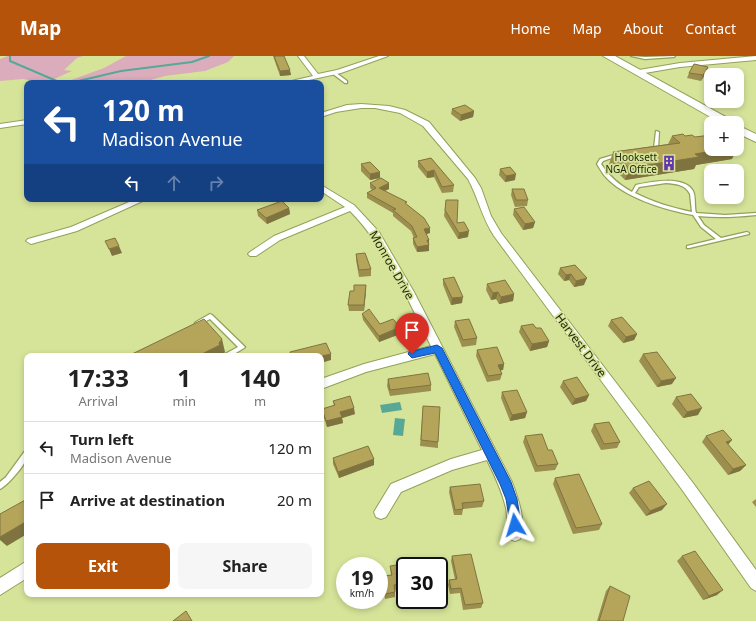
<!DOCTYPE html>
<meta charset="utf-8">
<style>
body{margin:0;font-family:"Noto Sans",sans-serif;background:#f6f6f6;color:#222;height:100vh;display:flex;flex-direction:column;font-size:15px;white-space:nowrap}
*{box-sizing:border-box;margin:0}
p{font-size:13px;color:#767676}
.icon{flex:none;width:22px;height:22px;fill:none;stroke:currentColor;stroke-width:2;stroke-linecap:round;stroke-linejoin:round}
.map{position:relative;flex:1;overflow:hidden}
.sheet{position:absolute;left:24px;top:297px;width:300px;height:244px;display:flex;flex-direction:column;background:#fff;border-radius:8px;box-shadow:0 2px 6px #0003}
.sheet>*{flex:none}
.top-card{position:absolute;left:24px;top:24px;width:300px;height:122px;border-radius:8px;box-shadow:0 2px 6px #0003;background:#1a4fa0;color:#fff;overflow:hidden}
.buttons{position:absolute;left:704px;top:12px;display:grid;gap:8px}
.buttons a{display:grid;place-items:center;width:40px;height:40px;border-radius:8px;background:#fff;box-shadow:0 2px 6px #0003;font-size:20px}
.speed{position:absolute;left:336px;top:501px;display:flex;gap:8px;font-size:20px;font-weight:700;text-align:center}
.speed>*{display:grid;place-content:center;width:52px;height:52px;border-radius:50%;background:#fff;box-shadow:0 2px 6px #0003;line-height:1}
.speed small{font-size:10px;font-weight:400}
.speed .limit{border:2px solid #111;border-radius:6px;background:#fff;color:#111}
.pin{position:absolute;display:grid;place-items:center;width:34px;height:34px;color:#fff;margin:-41px -17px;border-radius:50% 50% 50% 0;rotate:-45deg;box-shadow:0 0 4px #0007}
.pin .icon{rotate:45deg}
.me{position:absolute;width:44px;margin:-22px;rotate:353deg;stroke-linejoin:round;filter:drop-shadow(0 0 3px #0008)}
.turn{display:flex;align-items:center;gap:14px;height:84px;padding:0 12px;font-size:18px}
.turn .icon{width:52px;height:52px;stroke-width:2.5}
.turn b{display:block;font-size:28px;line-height:34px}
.lanes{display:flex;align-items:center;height:38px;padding:0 12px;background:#0003;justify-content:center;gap:20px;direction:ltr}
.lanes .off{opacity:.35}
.eta{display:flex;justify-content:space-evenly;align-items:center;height:68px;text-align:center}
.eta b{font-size:24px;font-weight:700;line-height:28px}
.primary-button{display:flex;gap:8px;margin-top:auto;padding:8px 12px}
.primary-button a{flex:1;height:46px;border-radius:8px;background:#b45309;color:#fff;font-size:16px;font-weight:700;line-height:46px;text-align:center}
.primary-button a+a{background:#f6f6f6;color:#222}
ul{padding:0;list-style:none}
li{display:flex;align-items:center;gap:12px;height:52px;padding:0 12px;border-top:1px solid #e0e0e0}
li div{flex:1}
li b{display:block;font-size:15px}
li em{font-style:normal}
header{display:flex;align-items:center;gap:24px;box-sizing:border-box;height:56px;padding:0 20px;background:#b45309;color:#fff}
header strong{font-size:19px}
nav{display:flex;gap:22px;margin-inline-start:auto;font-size:14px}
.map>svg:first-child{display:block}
.green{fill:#dbacbb}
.water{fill:#58a896}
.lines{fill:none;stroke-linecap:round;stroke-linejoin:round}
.stream{stroke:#58a896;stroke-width:2}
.service-casing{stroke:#93a059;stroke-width:2.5}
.minor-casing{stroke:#93a059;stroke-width:2}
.primary-casing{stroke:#93a059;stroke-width:2}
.service{fill:#fff;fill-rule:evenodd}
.minor{fill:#fff;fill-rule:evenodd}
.primary{fill:#fff;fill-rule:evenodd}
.wall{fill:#9c8e4e}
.shaded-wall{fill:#7f7440}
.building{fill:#b5a55b;stroke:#7f7440}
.route{fill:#1a73e8;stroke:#114b97}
.labels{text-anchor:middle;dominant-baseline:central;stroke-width:3.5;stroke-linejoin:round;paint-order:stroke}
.far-poi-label{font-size:10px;fill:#23280a;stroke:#d6e49a;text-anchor:end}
.street-label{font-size:12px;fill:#23280a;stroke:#d6e49a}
</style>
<header>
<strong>Map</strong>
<nav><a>Home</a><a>Map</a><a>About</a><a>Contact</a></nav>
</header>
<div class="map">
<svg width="756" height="565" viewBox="0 0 756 565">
<rect width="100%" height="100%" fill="#d6e49a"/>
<path class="green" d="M8 0H83L77 2 64 14 72 15 54 23 40 26 23 23 0 25V3Z
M126 0H234L228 6 205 15 165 20 140 27H63L104 12Z"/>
<path class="water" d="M400 346 402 354 382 357 380 349Z
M395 362 405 363 403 380 393 379Z"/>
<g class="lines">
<path class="stream" d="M10 0V5L59 26H74L121 15 192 6 209 0"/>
<g class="service-casing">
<path id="service" d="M631 0 645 1 675 0 674 1 645 3Z
M333 16H335L347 25V27H345L333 18Z
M656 75 659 76 658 93 652 95 650 94 654 92Z
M617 98 620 99 603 105 601 108C609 120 619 129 632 136L636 129C650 126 684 119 693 135 696 141 694 150 696 157L725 159 756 157V159C737 161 717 162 698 160L704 169 721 182 747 176 749 177V178L689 192H687V190L716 183 701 171 693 159C665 154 622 141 604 119 601 115 599 111 597 108L600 103ZM666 127C676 128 685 128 690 138L692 156C672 152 653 146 635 137L639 131Z
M210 258 212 259 244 290 245 291 244 292 231 300H224L225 298 238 291 210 263 198 269 195 267 196 266Z
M27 394C27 396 27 399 27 401 26 408 7 430 0 433V426L6 421 25 395Z"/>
</g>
<g class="minor-casing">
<path id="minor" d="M298 0H304L318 18 337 14 379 0H388L341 17 295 27H283L313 20Z
M756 0V4L680 11 639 18 636 16 639 14 680 7Z
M361 48 389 50 405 54 429 66 475 122 481 132 491 160 501 177 693 427 756 514V535L751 532 683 435 494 180C482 162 478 141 468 123L423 70 400 57 375 52H361L336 56 321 61V57L347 49Z
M27 64V68L0 72V68Z
M321 129 354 149 379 176 414 236 512 426C518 442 527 467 520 483L515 485 510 483C506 474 508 462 506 452 502 435 495 420 487 404L452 414 401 436 386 461 381 463 376 461 374 456 391 428 451 403 482 394 435 298 366 316 321 333V323L364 308 431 290C408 245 386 191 350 155L280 184 256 200H250L248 198 250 196 274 180 345 151 321 135Z
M136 143H147L77 175 31 188 26 185 28 183 71 171Z
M27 505V522L0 539V522Z"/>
</g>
<g class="primary-casing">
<path id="primary" d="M603 0H615L733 65 735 67H721Z
M737 69 756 78V86L737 77Z"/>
</g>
<use href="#service" class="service"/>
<use href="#minor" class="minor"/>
<use href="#primary" class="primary"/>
</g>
<path class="wall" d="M273 0H284L291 19 280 20Z
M708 11 706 17 701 25 687 22 689 17Z
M452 53 474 55 473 61 460 65 451 58Z
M672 80H685L695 81 732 103 696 109 694 113 625 124 609 108 613 96 668 88Z
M431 102 454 129 453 136 442 137 434 121 427 122 418 111V105Z
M361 108 380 122 370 124 361 115Z
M500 113 515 124 505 126 499 119Z
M370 127 389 133 385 135 407 149 430 177 426 178 429 184V195L417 196 413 188V182H414L411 175 393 160V157L367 142V137L372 134 370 132Z
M512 133 528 144 527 150 515 151 511 139Z
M446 144 457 167 468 181 458 183 444 160Z
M289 152 290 158 267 168 258 160 257 154Z
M514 153 535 166 533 172 523 174 513 159Z
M356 198 371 213V220L359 221 356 204Z
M575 209 584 229 574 231 569 224 564 225 558 218 560 212Z
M443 223 462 247 451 249 443 229Z
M487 228 514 238 513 245 499 248 496 243 491 244 486 234Z
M366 229 364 255H349L348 249 354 235Z
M362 258 380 268 400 278 379 286 363 264Z
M611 264 637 278 634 284 623 287 608 270Z
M455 265 477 282 476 289 462 291 454 271Z
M521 270 536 272 549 285 547 291 530 295 519 276Z
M477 294 504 308 503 314H500L502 318 500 324 487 326 476 300Z
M643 298 672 328 657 331 639 305Z
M388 323 431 329V335L390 340 387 330Z
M563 325 589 339 586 345 572 349 560 331Z
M502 336 527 356 525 362 510 365 501 342Z
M676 341 698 359 683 362 672 348Z
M333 345 355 358 342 362 343 367 327 371 323 359 322 353 334 350Z
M423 350 438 386V392L420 390Z
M594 368 620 386 617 392 601 394 591 375Z
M525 380 548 394 558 408 555 414 535 416 523 386Z
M706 380 728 389 746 409 740 415 728 419 702 386Z
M333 402 374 403V409L339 422 333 408Z
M555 422 602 468 599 474 573 478 553 428Z
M450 431 484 445 482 451 463 453 462 459H454L449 436Z
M633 432 662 454 646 460 629 437Z
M756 443V451L752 446Z
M452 500 483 547 481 552 463 554 460 537 450 538 448 529 449 524H455L451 505Z
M682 500 717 539 703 544 677 505Z
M390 510H405V532L395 534V541L385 543 382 525V520L391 519Z
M610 530 623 565H597L606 535Z"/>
<path class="shaded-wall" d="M708 11 706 17 701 25 703 19Z
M290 14 291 19 280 20V15Z
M474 55 473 61 460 65 461 59Z
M724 93H737L732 103 696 109 694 113 625 124 629 112 695 98Z
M434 114V121L427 122V116Z
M380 116V122L370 124V118Z
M516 118 515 124 505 126 506 120Z
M389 127V133L379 137V132Z
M289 152 290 158 267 168 266 162Z
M535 166 533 172 523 174 525 168Z
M430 172V177L423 179 424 173Z
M469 175 468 181 458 183 459 177Z
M427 184H429V195L417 196V191Z
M119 190 122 197 112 200 109 193Z
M571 218 569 224 564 225 566 219Z
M587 222 584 229 574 231 576 225Z
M366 229V236L364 255V249Z
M498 236 496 243 491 244 493 237Z
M514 238 513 245 499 248 501 241Z
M463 241 462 247 451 249 452 242Z
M400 271V278L379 286V280Z
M637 278 634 284 623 287 626 281Z
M222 283 225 296 223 299V300H198L219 287Z
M549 285 547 291 530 295 532 288Z
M331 298V304L321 307V300Z
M504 308 503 314 496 315 498 309Z
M676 322 672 328 657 331 661 325Z
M589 339 586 345 572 349 575 343Z
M354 352 355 358 342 362 343 367 327 371 326 365 340 356Z
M702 352 698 359 683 362 687 356Z
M527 356 525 362 510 365 512 359Z
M732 384 727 390 726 386Z
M374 403V409L339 422 338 416Z
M746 409 740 415 728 419 733 413Z
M667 448 662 454 646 460 650 455Z
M27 465V478L7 490 0 484V481Z
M723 534 717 539 703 544 709 540Z"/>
<path class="building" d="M274 0H284L290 14 280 15Z
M694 8 708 11 703 19 689 17Z
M465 49 474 55 461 59 452 53Z
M683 78 685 80 692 79 695 81 711 79V93H724L695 98 699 101 629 112 613 96 680 87 672 80Z
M431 102 454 129 442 131 434 114 427 116 418 105Z
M370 106 380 116 370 118 361 108Z
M510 111 516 118 506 120 500 113Z
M381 122 389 127 379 132 407 146 405 147 424 162 430 172 424 173 429 184H427L429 189 417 191 413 182 417 181 412 170 393 154 396 153 367 137 376 132 370 127Z
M512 133H524L528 144H516Z
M446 144H458L457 167 464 166 469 175 459 177 445 154Z
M282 145 289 152 266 162 257 154Z
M524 151 535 166 525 168 514 153Z
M115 182 119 190 109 193 105 185Z
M365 197 371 213 359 214 356 198Z
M575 209 587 222 576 225 571 218 566 219 560 212Z
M454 221 463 241 452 242 443 223Z
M505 224 514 238 501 241 498 236 493 237 487 228Z
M354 229H366L364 249H348L350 235H354Z
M369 253 380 268 393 263 400 271 379 280 362 258Z
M622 261 637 278 626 281 611 264Z
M204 263 222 283 219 287 220 289 198 300H128Z
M469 263 477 282 463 284 455 265Z
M533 268 536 272H541L549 285 532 288 521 270Z
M326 287 331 298 321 300H291L290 296Z
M497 291 504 308 498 309 502 318 488 320 477 294Z
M657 296 676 322 661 325 643 298Z
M428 317 431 329 390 334 388 323Z
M577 321 589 339 575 343 563 325Z
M517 334 527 356 512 359 502 336Z
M691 338 702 352 687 356 676 341Z
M350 340 354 352 340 356 342 361 326 365 322 353 335 349 333 345Z
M423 350 440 351 438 386 421 384Z
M609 366 620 386 604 388 594 368Z
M723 374 732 384 726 386 746 409 733 413 706 380Z
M542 378 548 394H552L558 408 537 410 525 380Z
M368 390 374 403 338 416 333 402Z
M579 418 602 468 576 472 555 422Z
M649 425 667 448 650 455 633 432Z
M480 428 484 445 462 447 463 453 455 454 450 431Z
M27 443V465L0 481V458Z
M695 495 723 534 709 540 682 500Z
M471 498 483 547 465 549 461 532 451 533 449 524 457 523 452 500Z
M417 506 418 510H405V527L394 529 395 536 385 538 382 520 392 519 390 510Z
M610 530 630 540 623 565H599Z
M186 555 192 565H173Z"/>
<path class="route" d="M437 289 442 292 511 426 517 443 521 469 519 473 515 475 511 473 506 443 500 428 435 297 412 302 408 298 409 296Z"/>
<defs>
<g id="building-bare" transform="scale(1.2)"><path d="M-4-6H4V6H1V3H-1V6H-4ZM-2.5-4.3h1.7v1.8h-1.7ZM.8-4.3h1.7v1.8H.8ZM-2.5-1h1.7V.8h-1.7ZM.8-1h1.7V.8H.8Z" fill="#6535ac" stroke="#d6e49a" stroke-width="2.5" paint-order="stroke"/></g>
</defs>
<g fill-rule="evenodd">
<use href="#building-bare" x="669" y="107"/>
</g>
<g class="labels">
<g class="far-poi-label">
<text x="657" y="101">Hooksett<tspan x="657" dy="12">NGA Office</tspan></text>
</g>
<g class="street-label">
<text transform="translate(392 209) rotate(60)">Monroe Drive</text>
<text transform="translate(581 289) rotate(53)">Harvest Drive</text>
</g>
</g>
</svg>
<div class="buttons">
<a><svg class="icon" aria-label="sound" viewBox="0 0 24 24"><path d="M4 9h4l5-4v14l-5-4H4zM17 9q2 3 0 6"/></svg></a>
<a>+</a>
<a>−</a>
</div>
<div class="speed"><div>19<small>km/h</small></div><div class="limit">30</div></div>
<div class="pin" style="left:412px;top:298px;background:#d93025"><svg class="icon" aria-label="arrive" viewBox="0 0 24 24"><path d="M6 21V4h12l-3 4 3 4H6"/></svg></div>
<svg class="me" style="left:515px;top:469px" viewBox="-20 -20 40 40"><path d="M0-17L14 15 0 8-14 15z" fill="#1a73e8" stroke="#fff" stroke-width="4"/></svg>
<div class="top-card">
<div class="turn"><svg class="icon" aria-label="left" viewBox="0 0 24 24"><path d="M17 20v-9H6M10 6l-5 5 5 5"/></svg><div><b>120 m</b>Madison Avenue</div></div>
<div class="lanes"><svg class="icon" aria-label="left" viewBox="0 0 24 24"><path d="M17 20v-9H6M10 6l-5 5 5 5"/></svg><svg class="icon off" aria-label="ahead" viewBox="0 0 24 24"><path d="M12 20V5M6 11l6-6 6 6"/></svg><svg class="icon off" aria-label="right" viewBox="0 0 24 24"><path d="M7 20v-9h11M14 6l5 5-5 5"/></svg></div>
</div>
<section class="sheet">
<div class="eta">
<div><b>17:33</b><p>Arrival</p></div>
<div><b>1</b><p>min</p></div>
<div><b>140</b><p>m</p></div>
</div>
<ul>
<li><svg class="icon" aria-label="left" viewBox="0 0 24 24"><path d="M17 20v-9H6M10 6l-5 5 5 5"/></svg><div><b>Turn left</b><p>Madison Avenue</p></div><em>120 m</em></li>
<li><svg class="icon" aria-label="arrive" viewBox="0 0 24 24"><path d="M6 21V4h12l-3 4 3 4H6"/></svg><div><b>Arrive at destination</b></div><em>20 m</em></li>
</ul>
<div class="primary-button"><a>Exit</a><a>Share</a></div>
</section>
</div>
